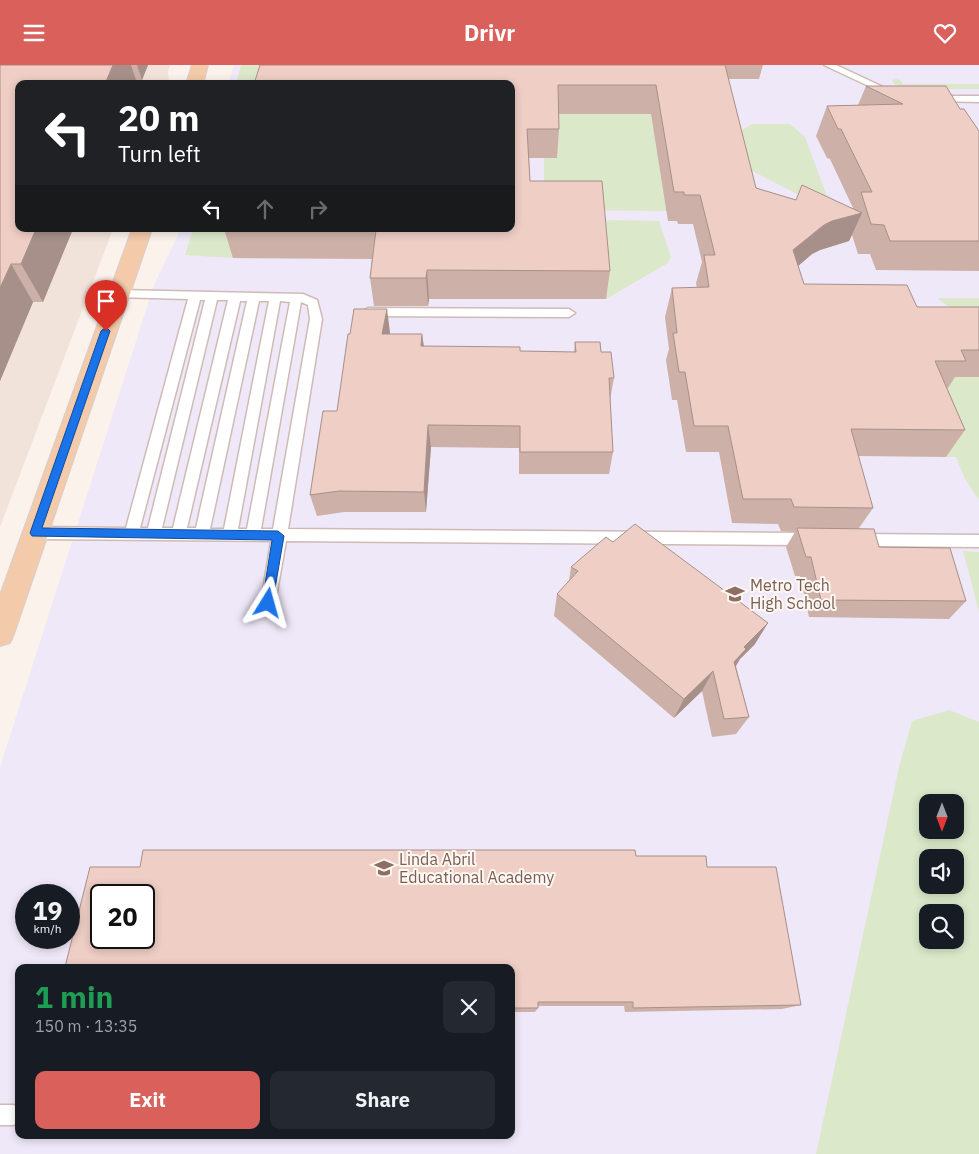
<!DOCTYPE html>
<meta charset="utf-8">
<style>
body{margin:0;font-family:"IBM Plex Sans",sans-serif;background:#242831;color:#f1f3f6;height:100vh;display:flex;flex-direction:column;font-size:19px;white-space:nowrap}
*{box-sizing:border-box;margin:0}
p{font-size:16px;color:#9ea1a6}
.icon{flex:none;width:28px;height:28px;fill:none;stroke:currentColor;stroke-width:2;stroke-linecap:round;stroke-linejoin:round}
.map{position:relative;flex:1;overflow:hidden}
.details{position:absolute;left:15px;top:899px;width:500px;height:175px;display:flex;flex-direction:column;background:#171b24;border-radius:10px;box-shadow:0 2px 8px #0003}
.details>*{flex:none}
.hud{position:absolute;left:15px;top:15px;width:500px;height:152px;border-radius:10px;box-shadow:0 2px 8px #0003;background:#202124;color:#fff;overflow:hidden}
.needle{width:32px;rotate:180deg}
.controls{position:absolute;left:919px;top:729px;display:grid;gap:10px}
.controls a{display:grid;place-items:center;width:45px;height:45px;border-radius:10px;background:#171b24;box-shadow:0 2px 8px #0003;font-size:25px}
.speed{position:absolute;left:15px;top:819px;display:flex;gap:10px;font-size:25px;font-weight:700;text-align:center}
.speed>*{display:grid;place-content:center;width:65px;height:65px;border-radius:50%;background:#171b24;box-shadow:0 2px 8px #0003;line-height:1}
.speed small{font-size:12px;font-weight:400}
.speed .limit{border:2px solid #111;border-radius:8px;background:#fff;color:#111}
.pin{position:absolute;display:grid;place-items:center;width:42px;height:42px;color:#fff;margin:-51px -21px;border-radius:50% 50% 50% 0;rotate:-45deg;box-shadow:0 0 5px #0007}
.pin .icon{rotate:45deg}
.me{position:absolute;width:55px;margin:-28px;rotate:8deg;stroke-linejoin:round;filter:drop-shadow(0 0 4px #0008)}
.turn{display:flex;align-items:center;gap:18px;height:105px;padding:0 20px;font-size:22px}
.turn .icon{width:65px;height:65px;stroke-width:2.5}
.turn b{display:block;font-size:35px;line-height:42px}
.lanes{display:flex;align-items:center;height:48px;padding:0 20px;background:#0003;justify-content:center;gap:25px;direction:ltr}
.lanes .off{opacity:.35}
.round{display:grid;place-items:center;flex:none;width:52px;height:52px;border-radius:10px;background:#242831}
.summary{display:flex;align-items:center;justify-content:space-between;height:85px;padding:0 20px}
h1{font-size:30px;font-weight:700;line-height:38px;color:#1e9e55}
.cta{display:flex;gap:10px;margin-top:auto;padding:10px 20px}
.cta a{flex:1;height:58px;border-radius:10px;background:#da605c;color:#fff;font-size:20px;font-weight:700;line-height:58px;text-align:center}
.cta a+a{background:#242831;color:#f1f3f6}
header{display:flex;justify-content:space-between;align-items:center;height:65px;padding:0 20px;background:#da605c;color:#fff;font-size:22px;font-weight:700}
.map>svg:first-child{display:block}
.residential{fill:#f2e3da}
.education{fill:#efe8f8;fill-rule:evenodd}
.green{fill:#dce8ca;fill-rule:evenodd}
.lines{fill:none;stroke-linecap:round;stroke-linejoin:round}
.lane-casing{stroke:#cfbbb4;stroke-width:3}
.primary-casing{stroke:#d8d0ce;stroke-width:2}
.lane{fill:#fff;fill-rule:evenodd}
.primary{fill:#f3caaa;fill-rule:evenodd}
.wall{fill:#cdb1a9}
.shaded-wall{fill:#a7908a}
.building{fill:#eecec5;stroke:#a7908a;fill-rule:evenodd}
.route{fill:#1a73e8;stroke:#114b97}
.labels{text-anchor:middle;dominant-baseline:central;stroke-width:4;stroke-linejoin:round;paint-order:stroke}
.education-label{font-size:16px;fill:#785e54;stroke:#fef7f2;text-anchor:start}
</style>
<header><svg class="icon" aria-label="menu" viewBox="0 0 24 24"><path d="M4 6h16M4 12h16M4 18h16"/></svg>Drivr<svg class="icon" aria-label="heart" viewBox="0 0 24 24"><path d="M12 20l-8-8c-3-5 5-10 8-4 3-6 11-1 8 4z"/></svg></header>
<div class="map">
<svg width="979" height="1089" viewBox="0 0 979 1089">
<rect width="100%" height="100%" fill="#fbf2ec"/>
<path class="residential" d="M0 0H170L168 6 169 19H19V164H113L0 462Z"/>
<path class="education" d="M234 0H979V1089H0V702L154 220 181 164H511V19H228ZM928 738H955V765H928ZM928 792H955V820H928ZM26 830H69V872H26ZM101 830H144V872H101ZM928 848H955V875H928ZM19 902H511V1070H19Z"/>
<path class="green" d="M241 0H297L292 19H236Z
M896 14 900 15 903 19H979V24H904L894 19 892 15Z
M544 49H651L667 146 544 145Z
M752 59H790L805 72 828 134 819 140 746 103 738 67Z
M599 155 659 156 671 192 668 198 606 234Z
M193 164H241L233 193 185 190Z
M939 233H979V297L958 247 939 235Z
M943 312H979V435L965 414 956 392H945L919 324Z
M963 486 979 487V547Z
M949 645 979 657V1089H816L899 702 912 656ZM928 738H955V765H928ZM928 792H955V820H928ZM928 848H955V875H928Z"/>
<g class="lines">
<g class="lane-casing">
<path id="lane" d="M824 0H836L898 29 893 32 890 31Z
M936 31H979V37L933 36V32Z
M119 225 303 229 317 235 322 254 288 464 809 468 814 470 816 474 814 478 809 480 286 476 275 538 273 543 268 544 263 543 261 538 271 476 36 474 31 472 29 468 31 464 36 462 126 463 188 234 115 232 113 229ZM200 235H205L148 463H140ZM217 235H228L173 463H162ZM240 236H247L196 463H187ZM259 236H269L224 464H210ZM280 236 290 237 247 464H238ZM301 237 308 240 310 254 273 464H261Z
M368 243 569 244 575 248 569 252 368 251 362 247Z
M857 469 979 470V482L857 481 852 479 850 475 852 471Z
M0 1040H13L19 1042V1058L13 1060H0Z"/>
</g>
<g class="primary-casing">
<path id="primary" d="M192 0H208L203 19H186Z
M132 164H152L14 569 10 578 0 581V530Z"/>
</g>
<use href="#lane" class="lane"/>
<use href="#primary" class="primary"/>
</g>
<path class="wall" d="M0 0H148L142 15 19 19V164H73L43 237H33L0 316Z
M260 0H763L759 14H728L756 123 796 135 853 143 830 94 827 93 816 71 827 41 858 40 866 21 960 44 979 66V206L876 205 870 189H858L852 170 849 176 820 185 812 189 798 201 804 219 917 242H979V312H955L948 323H947L965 365 946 392 858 391 873 443 859 463 879 482 966 536 949 554 809 552 800 511H795L786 482 795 467 781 466 778 459 732 458 719 387H686L677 335H672L666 295 669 284 665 252 672 223H697L696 218 702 197 693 159H678L677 156H668L651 49H559V64L557 93H529L530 116 610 206 606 234H429L428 241H374L370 213 372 194 233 193 224 164H511V19Z
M390 267V269H422L424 281 520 286 574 287 575 277 601 287 614 313 610 335 613 387 609 409H519V383L431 382 426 447H344L317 451 310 430 337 346 350 269Z
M613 477 755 579 740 594 736 601 749 652 736 669 712 672 702 626 674 653 554 551 557 529 569 516 571 502Z
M636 791 707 802 801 940 782 944 625 947 624 941H538V943L535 947H511V902L140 802Z"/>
<path class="shaded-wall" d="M113 0H131L136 15 135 19H105Z
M137 0H148L142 15Z
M862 148 849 176 820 185 812 189 783 214 793 185 824 160 832 156Z
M36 164H73L43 237 21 199Z
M11 199 33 237 0 316V223Z
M427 205 429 234 428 241 426 213Z
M387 244 390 267 386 292 382 269Z
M422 269 425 292 421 281Z
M428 360 431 382 426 447 424 427Z
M768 558 755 579 740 594 734 604V597L744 582Z
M713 606 702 626 674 653 684 634Z"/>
<path class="building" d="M0 0H113L105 19H19V164H36L21 199H11L0 223Z
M260 0H725L756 123 796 135 802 120 862 148 832 156 824 160 793 185 804 219 907 220 917 242H979V285H961L966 296H935L965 365 851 364 873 443 794 442 791 434H743L728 361H694L685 307H679L673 268H677L672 223 709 222 704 190H715L700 130H684V127H674L656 20H558L559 64H527L530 116H602L610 206 427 205 426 213H370L376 165 224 164H511V19H254Z
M866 21H946L960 44H964L979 66V176H890L884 160 871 159 861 127H872L841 64H838L827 41 903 39Z
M354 244H387L382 269H422L421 281 520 282V286L576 287 575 277H600L601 287H611L614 313H609L613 387H520V361L428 360 424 427 339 426 310 430 323 346H337L348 269H350Z
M635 459 768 558 744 582 746 584 734 597 749 652 724 654 713 606 684 634 557 529 578 506 571 502 606 472 613 477Z
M797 463 874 464 879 482 950 483 966 536 821 535 811 492H806Z
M143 785H635L636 791H706L707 802H776L801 940 633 943V937H538V943H511V902H65L90 802H140ZM101 830H144V872H101Z"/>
<path class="route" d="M106 262 110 266 42 463 278 466 284 471 272 541H264L262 538 272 475 32 471 30 468 101 266Z"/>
<defs>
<g id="school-bare" transform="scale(1.5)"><path d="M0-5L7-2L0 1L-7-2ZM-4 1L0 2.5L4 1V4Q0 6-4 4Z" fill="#8d6e63" stroke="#fef7f2" stroke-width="2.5" paint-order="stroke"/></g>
</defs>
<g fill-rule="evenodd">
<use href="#school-bare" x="735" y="529"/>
<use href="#school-bare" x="384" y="803"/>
</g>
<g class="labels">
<g class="education-label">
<text x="750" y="520">Metro Tech<tspan x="750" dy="18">High School</tspan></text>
<text x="399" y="794">Linda Abril<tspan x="399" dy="18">Educational Academy</tspan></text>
</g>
</g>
</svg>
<div class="controls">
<a><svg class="needle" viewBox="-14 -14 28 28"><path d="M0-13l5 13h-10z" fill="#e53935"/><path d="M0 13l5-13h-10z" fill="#9ea1a6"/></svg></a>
<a><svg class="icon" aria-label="sound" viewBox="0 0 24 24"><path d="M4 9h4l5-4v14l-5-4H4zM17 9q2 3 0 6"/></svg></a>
<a><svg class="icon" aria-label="search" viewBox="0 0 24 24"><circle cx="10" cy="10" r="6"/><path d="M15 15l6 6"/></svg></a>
</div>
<div class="speed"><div>19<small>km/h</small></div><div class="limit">20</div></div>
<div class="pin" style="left:106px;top:266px;background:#d93025"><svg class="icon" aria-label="arrive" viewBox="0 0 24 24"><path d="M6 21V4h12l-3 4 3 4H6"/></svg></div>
<svg class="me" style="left:268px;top:538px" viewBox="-20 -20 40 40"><path d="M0-17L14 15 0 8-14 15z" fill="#1a73e8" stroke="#fff" stroke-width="4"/></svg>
<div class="hud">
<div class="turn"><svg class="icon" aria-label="left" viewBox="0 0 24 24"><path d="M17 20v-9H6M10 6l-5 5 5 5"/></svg><div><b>20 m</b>Turn left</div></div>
<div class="lanes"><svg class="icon" aria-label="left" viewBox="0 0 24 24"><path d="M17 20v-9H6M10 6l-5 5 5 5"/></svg><svg class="icon off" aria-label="ahead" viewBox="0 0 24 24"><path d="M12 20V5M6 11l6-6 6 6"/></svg><svg class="icon off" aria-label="right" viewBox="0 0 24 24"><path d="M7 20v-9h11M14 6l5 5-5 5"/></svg></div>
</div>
<section class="details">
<div class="summary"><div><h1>1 min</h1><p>150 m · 13:35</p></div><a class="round"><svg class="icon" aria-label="close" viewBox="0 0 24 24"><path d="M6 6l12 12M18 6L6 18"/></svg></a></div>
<div class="cta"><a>Exit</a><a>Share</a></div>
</section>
</div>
